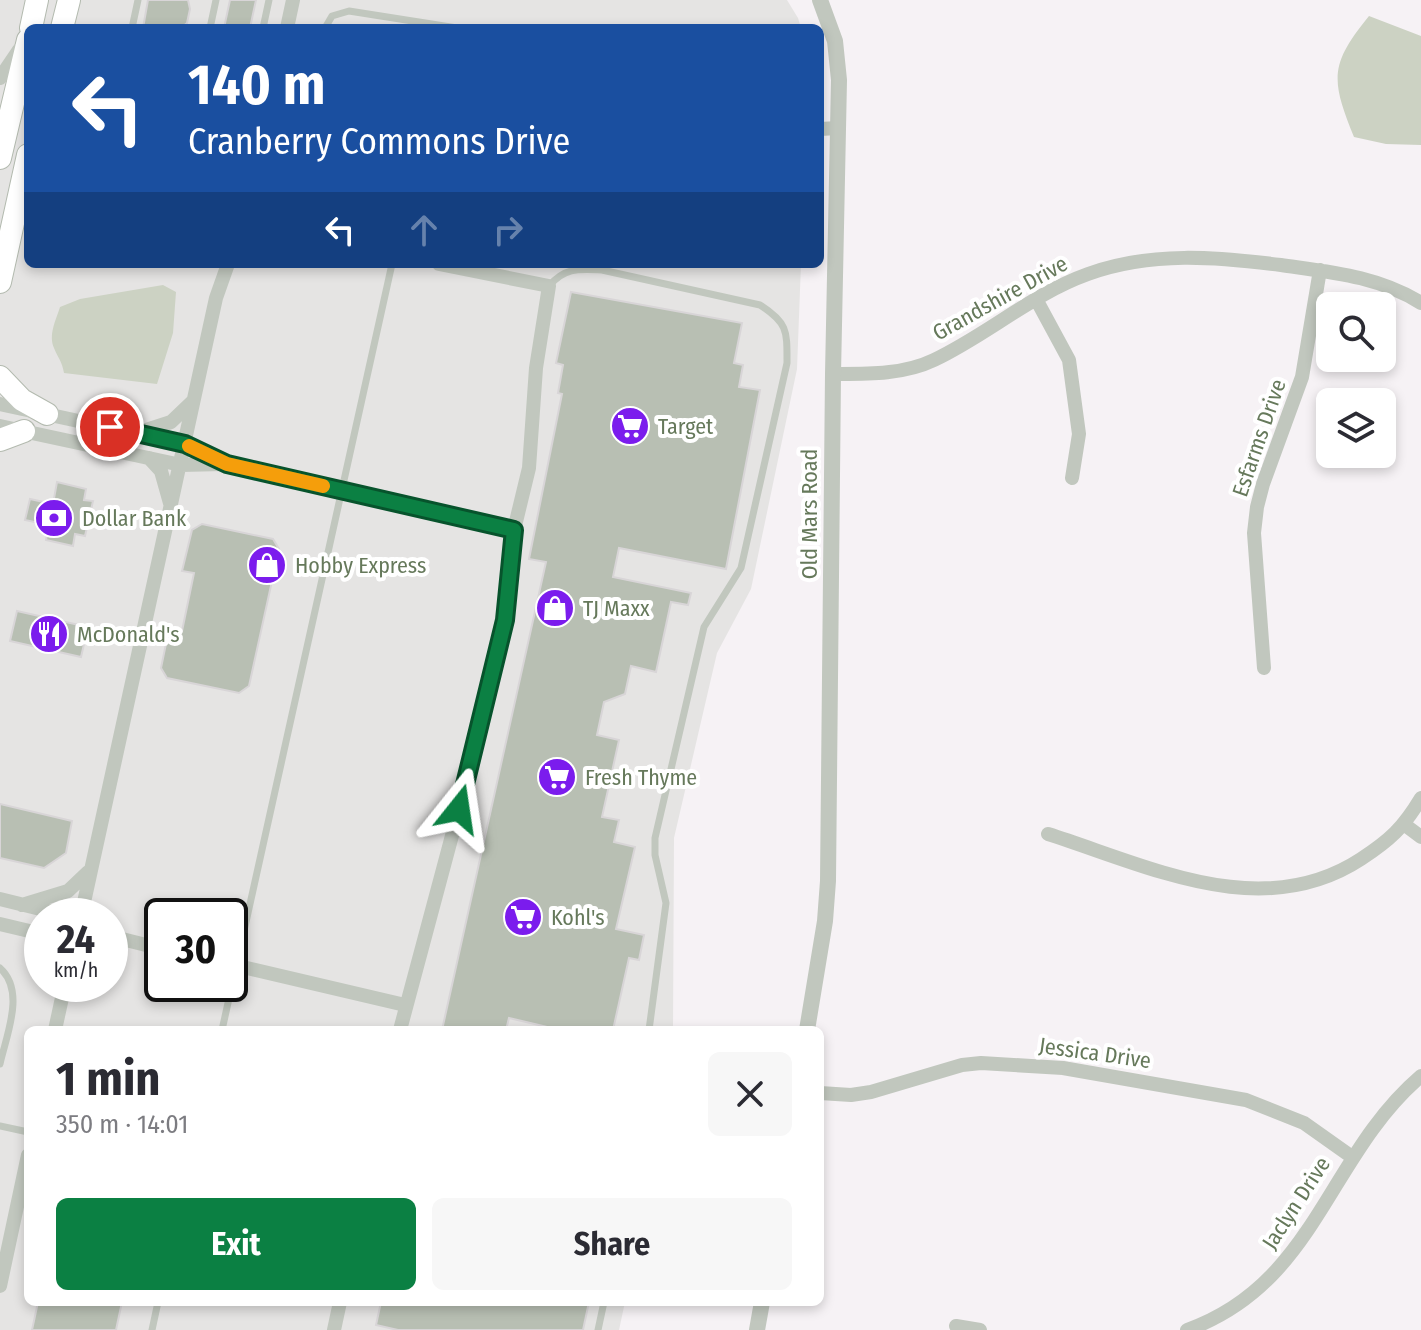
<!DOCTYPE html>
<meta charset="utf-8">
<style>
body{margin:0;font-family:"Fira Sans Condensed",sans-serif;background:#f7f7f7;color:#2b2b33;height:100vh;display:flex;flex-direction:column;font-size:30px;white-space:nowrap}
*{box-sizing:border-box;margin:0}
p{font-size:26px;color:#7c7c81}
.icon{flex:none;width:44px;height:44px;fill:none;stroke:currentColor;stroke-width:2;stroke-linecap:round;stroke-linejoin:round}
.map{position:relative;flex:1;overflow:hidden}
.panel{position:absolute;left:24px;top:1026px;width:800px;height:280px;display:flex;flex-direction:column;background:#fff;border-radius:12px;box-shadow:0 4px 12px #0003}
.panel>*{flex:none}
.hud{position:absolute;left:24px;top:24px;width:800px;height:244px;border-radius:12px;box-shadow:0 4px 12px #0003;background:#1a4fa0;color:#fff;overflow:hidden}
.controls{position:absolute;left:1316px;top:292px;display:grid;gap:16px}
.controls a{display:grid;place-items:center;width:80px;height:80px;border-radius:12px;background:#fff;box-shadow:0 4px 12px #0003;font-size:40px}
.speed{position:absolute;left:24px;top:898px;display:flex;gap:16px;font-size:40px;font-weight:700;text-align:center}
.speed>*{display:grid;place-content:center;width:104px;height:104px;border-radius:50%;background:#fff;box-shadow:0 4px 12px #0003;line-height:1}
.speed small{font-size:20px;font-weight:400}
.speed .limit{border:4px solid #111;border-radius:12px;background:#fff;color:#111}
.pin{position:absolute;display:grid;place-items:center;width:68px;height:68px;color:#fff;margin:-34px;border:4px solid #fff;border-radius:50%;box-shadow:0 2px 8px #0007}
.me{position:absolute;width:88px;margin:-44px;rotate:15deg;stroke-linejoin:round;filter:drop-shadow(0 0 6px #0008)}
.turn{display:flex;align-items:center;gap:28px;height:168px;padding:0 32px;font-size:36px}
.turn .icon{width:104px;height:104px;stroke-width:2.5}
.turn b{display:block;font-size:56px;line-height:68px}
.lanes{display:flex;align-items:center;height:76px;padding:0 32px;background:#0003;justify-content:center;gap:40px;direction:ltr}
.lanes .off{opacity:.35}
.round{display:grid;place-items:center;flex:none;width:84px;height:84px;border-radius:12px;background:#f7f7f7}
.summary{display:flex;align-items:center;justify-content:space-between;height:136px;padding:0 32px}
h1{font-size:48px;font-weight:700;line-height:60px}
.primary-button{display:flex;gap:16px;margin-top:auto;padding:16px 32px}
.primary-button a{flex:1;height:92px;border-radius:12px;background:#0b8043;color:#fff;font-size:32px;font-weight:700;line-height:92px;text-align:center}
.primary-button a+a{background:#f7f7f7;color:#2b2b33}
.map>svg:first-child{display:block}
.built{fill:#e5e4e3;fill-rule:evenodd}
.water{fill:#ccd2c3}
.building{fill:#b8bfb3;stroke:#d8d5d7;stroke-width:2}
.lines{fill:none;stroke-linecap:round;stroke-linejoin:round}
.primary-casing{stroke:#b3baaf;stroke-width:24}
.service{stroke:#c1c7be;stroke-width:7}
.minor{stroke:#c1c7be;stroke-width:14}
.tertiary{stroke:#c1c7be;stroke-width:16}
.primary{stroke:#fff;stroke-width:22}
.route-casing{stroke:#07532c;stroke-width:20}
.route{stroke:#0b8043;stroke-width:14}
.slow{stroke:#f59e0b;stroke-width:14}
.labels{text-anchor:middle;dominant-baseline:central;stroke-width:8;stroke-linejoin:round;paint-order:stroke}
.street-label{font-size:22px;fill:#66795b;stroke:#fff}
.poi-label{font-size:22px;fill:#66795b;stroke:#fff;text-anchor:start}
</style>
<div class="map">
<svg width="1421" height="1330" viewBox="0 0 1421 1330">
<rect width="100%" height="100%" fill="#f6f2f5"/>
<path class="built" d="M0 0H787L798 18 801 28H28V264H801L797 369 751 589 717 653 674 838 673 1030H28V1302H625L619 1330H0ZM42 916H110V984H42ZM162 916H230V984H162Z"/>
<path class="water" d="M1369 16 1421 36V145L1386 144 1354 137C1331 80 1329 65 1369 16Z
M163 285 176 292 173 333 157 384 64 373C62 361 58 358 54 348 48 335 56 320 60 307L80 299Z"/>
<path class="building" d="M148 0H188L190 9 187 23 181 28H143Z
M230 0H256L250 28H224Z
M571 292 742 323 734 363 743 365 739 387 760 390 726 569 619 548 613 577 691 593 688 605 671 602 656 672 631 666 625 694 604 702 597 735 619 740 602 817 619 820 614 842 635 847 616 929 644 935 639 960 629 958 613 1030H560L509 1018 506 1030H442L546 562 529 559 562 394 558 393 563 365 556 363Z
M57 482 86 489 84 500 93 501 85 536 75 534 73 546 46 540 49 525 25 520 30 499 53 504Z
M202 524 273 539 279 549 249 686 239 693 167 678 161 668 169 629 182 631 194 573 182 571 192 530Z
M17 611 88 627 81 657 10 641Z
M0 804 72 821 66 853 44 868 0 858Z
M38 1302H122L116 1330H32Z
M381 1302H589L583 1330H398L376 1325Z"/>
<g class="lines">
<g class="primary-casing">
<path id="primary" d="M31 28 37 0
M62 28 69 0
M0 158 28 40
M0 282 28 155
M0 377 22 400 47 414
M0 440 24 431"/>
</g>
<path class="service" d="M132 28 138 0
M210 28 216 0
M263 28 269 0
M325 28 332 16 349 11 457 28
M549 286C565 267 579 269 602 270L760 305C788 323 787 331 787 363L741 568 704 627 655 838V855L666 903 649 1030
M228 465 514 530
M0 968C26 991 6 1036 0 1064
M222 1030 392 264
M0 1126 28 1132
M152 1330 158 1302
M598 1330 604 1302"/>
<path class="minor" d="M287 28 293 0
M0 78 19 50
M820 129 838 128
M1036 299 1069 360 1079 434 1072 478
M833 374C866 374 903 375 934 360 987 335 1032 294 1088 274 1152 251 1216 257 1281 265 1330 272 1378 276 1421 303
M0 404 185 444 227 464
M0 426 181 465 223 464
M140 432 171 422 193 401
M149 458 161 471 170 503
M1264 668 1254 533 1257 507 1263 484 1302 377 1320 270
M1405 825 1421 837
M1048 834C1149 866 1262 924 1361 859 1390 840 1403 828 1421 798
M0 899 69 916
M22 905 68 891 88 872
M81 916 216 298 228 264
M0 924 42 934
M110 936 162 949
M230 964 405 1005
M55 1030 65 984
M400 1030 465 787 505 620 514 530 529 468 536 368 549 286 439 264
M820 1093 851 1095 871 1092 962 1065 981 1063 1063 1068 1246 1100 1304 1123 1352 1157
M0 1286 28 1155
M956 1326 980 1330
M334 1330 340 1302
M1187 1330C1316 1284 1327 1156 1421 1076"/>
<path class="tertiary" d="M807 1030 825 921 828 881 833 374 839 80 835 41 820 0
M757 1330 762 1302"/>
<use href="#primary" class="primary"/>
</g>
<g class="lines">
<g class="route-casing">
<path id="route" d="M110 427 185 444 227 464 514 530 505 620 459 809"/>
</g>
<use href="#route" class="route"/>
<path class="slow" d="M189 446 227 464 323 486"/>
</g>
<defs>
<g id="supermarket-disc" transform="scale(2)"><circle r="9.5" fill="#7b1ced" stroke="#fff"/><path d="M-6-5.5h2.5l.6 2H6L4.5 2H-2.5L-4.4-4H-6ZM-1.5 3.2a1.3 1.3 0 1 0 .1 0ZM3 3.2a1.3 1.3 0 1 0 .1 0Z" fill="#fff"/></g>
<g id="bank-disc" transform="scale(2)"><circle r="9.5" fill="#7b1ced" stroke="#fff"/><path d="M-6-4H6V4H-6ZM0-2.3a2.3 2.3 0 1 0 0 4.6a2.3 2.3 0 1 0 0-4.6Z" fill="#fff"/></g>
<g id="shop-disc" transform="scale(2)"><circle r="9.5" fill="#7b1ced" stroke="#fff"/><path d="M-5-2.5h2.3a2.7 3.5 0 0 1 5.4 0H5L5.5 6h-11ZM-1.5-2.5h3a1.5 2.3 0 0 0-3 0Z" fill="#fff"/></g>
<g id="restaurant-disc" transform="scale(2)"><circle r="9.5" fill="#7b1ced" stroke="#fff"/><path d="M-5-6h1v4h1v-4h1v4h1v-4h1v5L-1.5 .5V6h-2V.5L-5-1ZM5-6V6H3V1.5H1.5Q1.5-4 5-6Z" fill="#fff"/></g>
</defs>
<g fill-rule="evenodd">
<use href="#supermarket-disc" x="630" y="426"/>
<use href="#bank-disc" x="54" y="518"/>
<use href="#shop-disc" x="267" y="565"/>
<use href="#shop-disc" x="555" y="608"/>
<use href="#restaurant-disc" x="49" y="634"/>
<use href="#supermarket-disc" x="557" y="777"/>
<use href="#supermarket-disc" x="523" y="917"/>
</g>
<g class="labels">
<g class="street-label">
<text transform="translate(1000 298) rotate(-29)">Grandshire Drive</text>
<text transform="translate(1259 438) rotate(-71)">Esfarms Drive</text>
<text transform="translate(809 514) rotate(-90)">Old Mars Road</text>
<text transform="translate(1095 1053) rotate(8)">Jessica Drive</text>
<text transform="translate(1296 1203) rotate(-57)">Jaclyn Drive</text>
</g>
<g class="poi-label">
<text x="658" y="426">Target</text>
<text x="82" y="518">Dollar Bank</text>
<text x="295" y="565">Hobby Express</text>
<text x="583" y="608">TJ Maxx</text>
<text x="77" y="634">McDonald's</text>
<text x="585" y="777">Fresh Thyme</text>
<text x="551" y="917">Kohl's</text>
</g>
</g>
</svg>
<div class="controls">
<a><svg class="icon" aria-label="search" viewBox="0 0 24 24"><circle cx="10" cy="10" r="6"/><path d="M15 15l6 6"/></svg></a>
<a><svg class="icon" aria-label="layers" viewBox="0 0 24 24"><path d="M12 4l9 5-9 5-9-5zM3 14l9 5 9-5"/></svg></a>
</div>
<div class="speed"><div>24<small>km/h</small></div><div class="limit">30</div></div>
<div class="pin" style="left:110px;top:427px;background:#d93025"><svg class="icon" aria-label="arrive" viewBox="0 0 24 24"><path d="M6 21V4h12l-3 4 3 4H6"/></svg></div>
<svg class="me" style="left:459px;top:809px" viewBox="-20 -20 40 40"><path d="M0-17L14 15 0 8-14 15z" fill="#0b8043" stroke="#fff" stroke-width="4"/></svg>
<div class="hud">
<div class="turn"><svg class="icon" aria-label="left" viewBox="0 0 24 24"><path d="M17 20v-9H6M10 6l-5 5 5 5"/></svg><div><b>140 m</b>Cranberry Commons Drive</div></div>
<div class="lanes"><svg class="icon" aria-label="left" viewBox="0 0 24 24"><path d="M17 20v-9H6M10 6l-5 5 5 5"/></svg><svg class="icon off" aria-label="ahead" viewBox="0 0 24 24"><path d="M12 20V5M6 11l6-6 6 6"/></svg><svg class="icon off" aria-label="right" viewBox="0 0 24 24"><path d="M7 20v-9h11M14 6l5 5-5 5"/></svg></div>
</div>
<section class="panel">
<div class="summary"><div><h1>1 min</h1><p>350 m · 14:01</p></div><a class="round"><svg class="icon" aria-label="close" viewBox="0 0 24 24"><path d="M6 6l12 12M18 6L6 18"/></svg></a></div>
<div class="primary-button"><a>Exit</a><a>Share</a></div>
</section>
</div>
